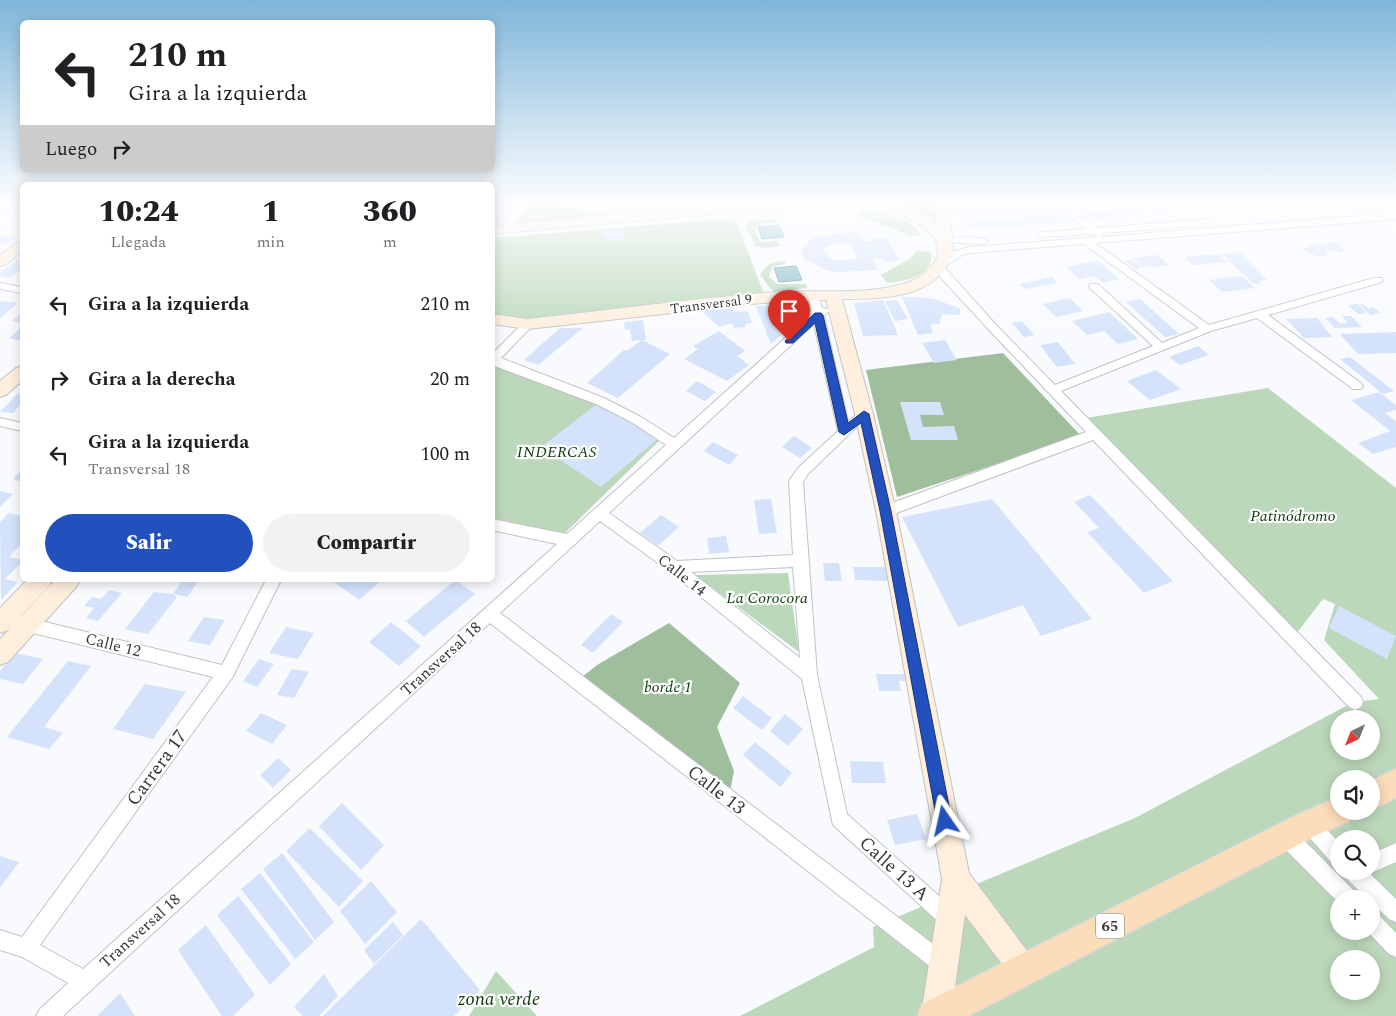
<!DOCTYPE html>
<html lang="es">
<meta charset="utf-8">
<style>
body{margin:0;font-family:Spectral,serif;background:#f2f2f2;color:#202124;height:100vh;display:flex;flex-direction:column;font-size:19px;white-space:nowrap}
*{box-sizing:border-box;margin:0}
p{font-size:16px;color:#757577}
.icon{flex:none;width:28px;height:28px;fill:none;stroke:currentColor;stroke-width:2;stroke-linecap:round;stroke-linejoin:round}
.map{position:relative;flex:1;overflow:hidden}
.drawer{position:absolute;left:20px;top:182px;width:475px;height:400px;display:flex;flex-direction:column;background:#fff;border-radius:8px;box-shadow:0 2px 12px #0003}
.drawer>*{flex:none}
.guide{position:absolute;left:20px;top:20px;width:475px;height:152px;border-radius:8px;box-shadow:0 2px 12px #0003;background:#fff;color:#202124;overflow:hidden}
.needle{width:32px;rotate:223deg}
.tools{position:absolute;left:1330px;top:710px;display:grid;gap:10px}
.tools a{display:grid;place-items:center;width:50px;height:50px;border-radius:50%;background:#fff;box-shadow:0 2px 12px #0003;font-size:25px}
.pin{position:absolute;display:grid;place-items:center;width:42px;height:42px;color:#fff;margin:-51px -21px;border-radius:50% 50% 50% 0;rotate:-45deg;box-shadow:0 0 5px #0007}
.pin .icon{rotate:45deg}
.me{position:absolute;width:55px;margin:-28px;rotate:349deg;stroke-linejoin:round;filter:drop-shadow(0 0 4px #0008)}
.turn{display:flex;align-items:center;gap:18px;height:105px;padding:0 25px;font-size:22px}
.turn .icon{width:65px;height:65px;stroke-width:2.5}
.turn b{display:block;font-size:35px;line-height:42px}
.then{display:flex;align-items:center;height:48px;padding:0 25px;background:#0003;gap:10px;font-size:19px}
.eta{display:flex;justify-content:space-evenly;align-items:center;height:85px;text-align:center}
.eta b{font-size:30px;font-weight:800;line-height:35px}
.action{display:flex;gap:10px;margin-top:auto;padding:10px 25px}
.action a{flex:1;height:58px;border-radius:30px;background:#2250bd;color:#fff;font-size:20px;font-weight:800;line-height:58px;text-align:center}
.action a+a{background:#f2f2f2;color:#202124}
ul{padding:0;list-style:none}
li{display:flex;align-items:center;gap:15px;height:75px;padding:0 25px}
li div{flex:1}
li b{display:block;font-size:19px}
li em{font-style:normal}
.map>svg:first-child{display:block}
.green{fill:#bcd8ba;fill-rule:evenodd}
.forest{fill:#9fbf9c}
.water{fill:#81b9c6;stroke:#6a929c}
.building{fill:#d4e3fb;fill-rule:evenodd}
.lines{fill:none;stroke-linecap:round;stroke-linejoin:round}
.street-casing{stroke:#bfc2c7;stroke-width:2}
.secondary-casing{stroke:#bfc2c7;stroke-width:2}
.primary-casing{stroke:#d7d7d7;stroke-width:3}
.street{fill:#fff;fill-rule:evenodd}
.secondary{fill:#feeedc;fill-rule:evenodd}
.primary{fill:#fcddb9;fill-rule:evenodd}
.route{fill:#2250bd;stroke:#16347b}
.labels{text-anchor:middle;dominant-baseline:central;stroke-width:4.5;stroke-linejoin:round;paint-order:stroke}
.far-street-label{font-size:14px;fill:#363839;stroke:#fff}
.shield{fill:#fff;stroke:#727474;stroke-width:1}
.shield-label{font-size:15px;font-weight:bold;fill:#363839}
.park-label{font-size:16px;font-style:italic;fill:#0b3a09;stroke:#fff}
.street-label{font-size:16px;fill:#363839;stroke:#fff}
.near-street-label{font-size:19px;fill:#363839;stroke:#fff}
.near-park-label{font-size:19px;font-style:italic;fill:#0b3a09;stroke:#fff}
</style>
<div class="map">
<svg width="1396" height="1016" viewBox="0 0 1396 1016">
<rect width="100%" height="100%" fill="#f8fafe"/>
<path class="green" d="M531 201H537L617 216 512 225Z
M935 201V224L897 204Z
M860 210C882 211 907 215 922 235L909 236 895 229 859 217Z
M735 218 764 294 530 320 493 314 492 238Z
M771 219H778L777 222 761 224 754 229 760 242 777 241 781 246 769 248 753 246 754 243 746 226 751 221Z
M917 251 931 252C935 277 904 281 887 283L881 275 909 259Z
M786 261 785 264 772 267 769 277 777 284H806L807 288 774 292 769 287 760 274C770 262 770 263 786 261Z
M501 361 600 401 663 437 564 534 493 519V368Z
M1268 388 1396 488V1016H740L874 947 873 927 1135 818 1348 705 1355 702 1379 699 1324 640 1335 604 1323 599 1293 638 1080 419ZM1339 719H1371V751H1339ZM1339 779H1371V811H1339ZM1339 839H1371V871H1339ZM1339 899H1371V931H1339ZM1339 959H1371V991H1339Z
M788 573 799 652 695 575Z
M496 971 537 1016H469Z"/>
<path class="forest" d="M1003 353 1081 436 897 497 866 370Z
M669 623 740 683 717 727 734 771 729 796 576 682 597 665Z"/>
<path class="water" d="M779 225 784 237 762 239 758 227Z
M796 266 802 280 779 282 774 268Z"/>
<path class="building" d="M10 201 22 202 0 216V207Z
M492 201H520L498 224 492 225Z
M622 201H636L632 208 619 206Z
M1088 201H1135L1138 204 1073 210 1067 203Z
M1152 201H1166V213L1152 210Z
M1224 201H1252L1253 206 1224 202Z
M1056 203 1062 210 961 219 956 212Z
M1137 208 1143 215 1086 220 1080 213Z
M1069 214 1076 222 971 229 966 221Z
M622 231 624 240 605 242 602 232Z
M857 231 863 242H873L871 238 886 237 900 260 885 262 882 258 872 259 878 270 837 272 826 270 809 261 806 262 800 249 803 250 806 244 812 239 820 236ZM850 243 858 259 836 260 828 257 824 253V248L830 245Z
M0 234 16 238 5 244 0 243Z
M1335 242 1340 244 1339 246 1345 251 1339 253 1334 250 1325 252 1328 256 1319 257 1304 251 1303 248H1309L1307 246Z
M1239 252 1267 280 1259 281 1262 284H1254L1222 254Z
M1218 254 1227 262 1192 265 1184 257Z
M1157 255 1169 265 1152 268 1149 266 1142 267 1133 258Z
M18 259 22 260V270H20L9 278 0 276V273Z
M1097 260 1119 279 1103 283 1094 276 1079 279 1066 267Z
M1132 260 1141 267 1135 269 1125 261Z
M1242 276 1255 288 1222 292 1209 280Z
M1052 277 1058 283 1025 289 1020 284Z
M902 297H917L933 299 960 308V315L942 314 939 324H930L933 333 918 335Z
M1070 298 1083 311 1056 317 1043 304Z
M1140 299 1179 334 1165 337 1126 302Z
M883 300 898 335 863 336 854 303Z
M897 300 908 319 895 321 885 301Z
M0 301 18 303 0 318Z
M803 304 805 311 800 318 771 344 756 306Z
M1358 304V305L1367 313 1358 314 1348 305Z
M1363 304 1368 308 1373 307 1380 313 1371 315 1359 305Z
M723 308 732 309 734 312 748 311 752 323 745 324 746 327 734 328 732 323 719 327 702 311Z
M1109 312 1138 339 1118 344 1104 331 1087 335 1072 321Z
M22 313V323L12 321Z
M1342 316H1351L1362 327 1335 328 1325 318 1333 317 1339 323H1348Z
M1317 318 1332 337 1304 338 1286 319Z
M643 320 646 340H642L670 354 618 398 587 383 624 350 627 351 642 340 632 341 630 329 625 330 624 322Z
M1022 321 1034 335 1024 337 1012 323Z
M22 327V341L9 338Z
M560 328H583L538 365 524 360Z
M719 331 745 351 737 356 749 365 727 381 684 359 698 349 693 346Z
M1396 332V353L1358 354 1340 334Z
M945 340 957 360 934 363 922 343Z
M1058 342 1075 364 1057 367 1040 345Z
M1198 346 1209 355 1180 365 1169 357Z
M1350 357 1394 391 1383 394 1340 359Z
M1156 370 1181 389 1150 400 1127 381Z
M697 381 716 392 705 401 686 391Z
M1379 392 1396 405V410L1385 413 1396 421V447L1373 454 1358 443 1390 431 1351 400Z
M17 394 22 395V403L13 413 0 412Z
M601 401 660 437 601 487 541 447Z
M900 402H940L944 415H920L923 427 954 426 958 440H911Z
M794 436 812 448 800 458 782 447Z
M713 442 738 455 729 465 704 451Z
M22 470V482L13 479Z
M0 491 13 494 0 507Z
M1090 495 1173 581 1144 593 1087 532 1099 528 1074 502Z
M771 499 777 533 759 534 754 500Z
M992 499 1092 619 1041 636 1023 605 958 627 902 517Z
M9 513 22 516V543L9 557 22 560V562L5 579 18 582 1 600 0 522Z
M661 515 679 527 658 546 640 533Z
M726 536 729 552 709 554 707 538Z
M823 563H839L842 581H825Z
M853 567H887L889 581 855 580Z
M183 580H199L187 597 173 594 177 597 148 634 125 629 154 592 173 594Z
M331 580H382L359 600Z
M455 580 475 594 424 637 406 621Z
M109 590 122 593 98 621 86 618 94 608 84 606 92 597 101 599Z
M1339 606 1396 636 1387 659 1329 628Z
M611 614 623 622 593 653 581 645Z
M204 617 225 620 210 645 188 641Z
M391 622 421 646 399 666 369 642Z
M286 627 314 633 298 659 269 653Z
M15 653 43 659 23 684 0 679V671Z
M259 659 274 664 257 687 243 681Z
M68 661 91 666 44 727 63 733 49 749 7 737Z
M292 669 309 672 294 698 277 695Z
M876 674H905L907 681H899L901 691H879Z
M145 684 186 692 153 739 113 729Z
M743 696 772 718 762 730 733 708Z
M261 713 287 725 272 744 246 731Z
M785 714 803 729 788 746 770 731Z
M755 742 792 773 780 787 743 755Z
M278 758 291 770 273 788 260 775Z
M850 761 883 762 886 783H852Z
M342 803 384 845 361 870 319 826Z
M917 814 926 839 895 845 887 820Z
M310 828 363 881 339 907 286 851Z
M282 853 334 922 315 940 263 869Z
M0 856 19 862 0 888Z
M260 873 314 942 295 959 241 889Z
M371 881 397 912 365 944 340 911Z
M238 896 291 964 270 985 217 915Z
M421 919 480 990 454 1016H323Z
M393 922 403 935 374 964 364 950Z
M206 925 255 995 233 1016H222L178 950Z
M324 974 338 996 319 1016H303L294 1007Z
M120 993 135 1016H97Z"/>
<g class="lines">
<g class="street-casing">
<path id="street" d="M523 201H533L508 231H502V227Z
M546 201H568L642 214 647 217 642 220 551 204Z
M673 201H683L673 217H667L665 215Z
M992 201H1047L1042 204 942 210 937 207 942 204Z
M1054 201H1065L1097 228 1207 219 1212 222 1207 225 1103 233 1100 237 1381 214 1372 201H1382L1390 214 1396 213V219L1387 220 1095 243 1209 325 1374 278H1382L1383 280 1382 282 1268 315 1361 383 1363 386 1361 389H1353L1257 318 1211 331 1061 391 1361 697 1363 702 1361 707 1355 710 1349 707 1093 440 891 515 886 516 881 515 879 511 881 507 1086 432 990 331 942 279 934 267 954 251 970 247 1098 237 1093 234 1039 237 1037 235 1042 232 1086 229ZM1084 244 1199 328 1162 343 1098 284H1090L1089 286 1090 288 1153 346 1055 385 998 327 944 267 962 255 970 253Z
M944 237 983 238 988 241 983 244 941 242 939 240Z
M0 283 22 287V293L0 289Z
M813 292 818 295 822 308 828 309 829 311 824 316 848 422 860 411H868L870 414 808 474 803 482 817 675 847 814 957 912 960 919 957 926 950 929 943 926 833 825 802 679 669 571 600 521 500 613 950 957 953 964 950 971 943 974 936 971 490 623 63 1016H36L40 1009 68 983 22 957 0 950V930L22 937 213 677 0 625V611L222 665 266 580H281L232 678 40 945 83 969 557 544 492 530V519L567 534 666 445 633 423 596 404 492 365V354L524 322H532L534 324 501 358 604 398 641 417 674 438 812 314 808 295ZM814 324 838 431 798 468 789 481 793 555 677 561 609 513ZM793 567 800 658 691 572Z
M0 418 22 423V431L0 426Z
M1309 815 1315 818 1339 842V865L1332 863 1303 830 1300 824 1303 818Z
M1287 828 1294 830 1355 892 1358 899H1339V903L1280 844 1278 837 1280 830Z
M1396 843V862L1371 873 1368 872 1396 899V922L1389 919 1371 902V899H1368L1346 878 1344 871H1371V854Z
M1371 911 1378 914 1396 933V957L1389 954 1367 931H1371Z"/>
</g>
<g class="secondary-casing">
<path id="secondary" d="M771 201H826L819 205 492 234V226Z
M870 201 893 202 920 214 936 224 934 201H948C949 214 954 244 953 254 952 258 949 262 947 265 928 299 877 299 842 299L873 414 896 511 969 873 1034 960 1039 970 1034 980 1024 985 1014 980 965 915 951 1016 921 1015 942 879 876 511 855 414 826 300 762 303 528 329 492 324V314L528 319C610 310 692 299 774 292 815 289 867 296 906 283 916 280 928 272 934 263 954 231 894 211 872 204Z
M22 242V252L5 265 0 266V255L17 243Z
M22 366V381L6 395 0 397V381L16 368Z
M27 580H52L49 586 8 630 0 633V608Z
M55 580H80L77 586 8 662 0 665V639Z"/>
</g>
<g class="primary-casing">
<path id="primary" d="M1396 769V798L1371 810V781Z
M1339 797V811H1353L1349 821 1319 834 968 1016H918L922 1004 1299 814Z"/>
</g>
<use href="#street" class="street"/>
<use href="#secondary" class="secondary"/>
<use href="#primary" class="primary"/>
</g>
<linearGradient id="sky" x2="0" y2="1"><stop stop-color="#7fb6da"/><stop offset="0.59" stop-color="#fcfdff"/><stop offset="1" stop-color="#fcfdff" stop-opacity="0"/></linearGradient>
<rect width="1396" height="343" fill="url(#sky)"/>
<path class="route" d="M815 313H821L823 315 848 423 864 411 869 414 891 511 952 821 950 826 945 829 939 826 937 821 880 511 861 423 844 435 839 432 815 323 793 343H786L785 341Z"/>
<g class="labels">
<g class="far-street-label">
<text transform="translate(711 304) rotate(-7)">Transversal 9</text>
</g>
<rect class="shield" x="1096" y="913.5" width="28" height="25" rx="4"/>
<g class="shield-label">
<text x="1110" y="926">65</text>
</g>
<g class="park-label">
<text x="557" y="452">INDERCAS</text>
<text x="1293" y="516">Patinódromo</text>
<text x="767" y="598">La Corocora</text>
<text x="668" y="687">borde 1</text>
</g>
<g class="street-label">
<text transform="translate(682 575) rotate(38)">Calle 14</text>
<text transform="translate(113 645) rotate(14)">Calle 12</text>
<text transform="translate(441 659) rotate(-42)">Transversal 18</text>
<text transform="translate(140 931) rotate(-42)">Transversal 18</text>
</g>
<g class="near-street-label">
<text transform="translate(157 768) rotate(-54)">Carrera 17</text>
<text transform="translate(716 790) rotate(38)">Calle 13</text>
<text transform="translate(894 869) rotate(42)">Calle 13 A</text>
</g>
<g class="near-park-label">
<text x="499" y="999">zona verde</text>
</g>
</g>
</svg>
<div class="tools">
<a><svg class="needle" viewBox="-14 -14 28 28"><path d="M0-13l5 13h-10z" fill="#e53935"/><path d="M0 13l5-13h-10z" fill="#757577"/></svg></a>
<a><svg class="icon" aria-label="sound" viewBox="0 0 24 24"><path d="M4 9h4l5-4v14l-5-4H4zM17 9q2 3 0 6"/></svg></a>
<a><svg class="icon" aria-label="search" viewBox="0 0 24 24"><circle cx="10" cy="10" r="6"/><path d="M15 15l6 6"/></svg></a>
<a>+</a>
<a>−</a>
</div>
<div class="pin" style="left:789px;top:341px;background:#d93025"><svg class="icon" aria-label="arrive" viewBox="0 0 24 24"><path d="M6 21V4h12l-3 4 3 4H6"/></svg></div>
<svg class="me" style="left:945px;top:821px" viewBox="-20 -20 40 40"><path d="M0-17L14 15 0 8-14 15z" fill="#2250bd" stroke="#fff" stroke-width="4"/></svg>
<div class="guide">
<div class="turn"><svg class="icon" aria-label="left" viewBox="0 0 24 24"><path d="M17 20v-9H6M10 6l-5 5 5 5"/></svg><div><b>210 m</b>Gira a la izquierda</div></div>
<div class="then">Luego<svg class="icon" aria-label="right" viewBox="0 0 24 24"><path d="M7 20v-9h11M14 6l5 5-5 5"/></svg></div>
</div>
<section class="drawer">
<div class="eta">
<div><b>10:24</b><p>Llegada</p></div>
<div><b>1</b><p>min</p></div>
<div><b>360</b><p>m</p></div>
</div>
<ul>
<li><svg class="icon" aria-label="left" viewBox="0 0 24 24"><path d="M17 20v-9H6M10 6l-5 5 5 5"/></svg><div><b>Gira a la izquierda</b></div><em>210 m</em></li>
<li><svg class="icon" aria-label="right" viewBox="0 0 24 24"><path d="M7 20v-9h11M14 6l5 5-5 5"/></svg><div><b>Gira a la derecha</b></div><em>20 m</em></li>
<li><svg class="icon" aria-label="left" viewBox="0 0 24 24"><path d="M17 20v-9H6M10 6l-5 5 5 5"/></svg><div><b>Gira a la izquierda</b><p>Transversal 18</p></div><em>100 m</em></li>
</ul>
<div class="action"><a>Salir</a><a>Compartir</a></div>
</section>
</div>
